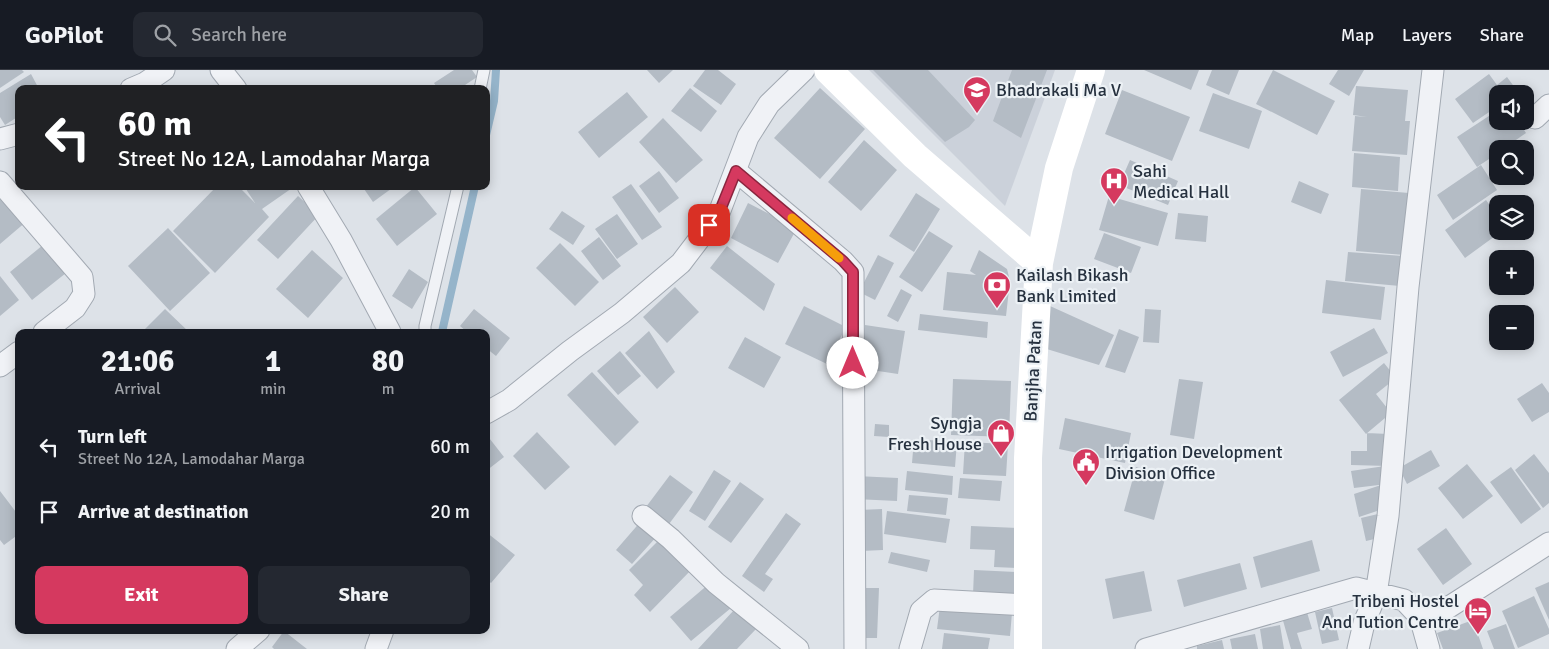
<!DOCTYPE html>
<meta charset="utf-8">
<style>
body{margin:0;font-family:Signika,sans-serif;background:#242831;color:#f1f3f6;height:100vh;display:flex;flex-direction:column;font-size:19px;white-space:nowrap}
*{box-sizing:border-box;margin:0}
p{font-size:16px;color:#9ea1a6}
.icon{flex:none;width:28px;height:28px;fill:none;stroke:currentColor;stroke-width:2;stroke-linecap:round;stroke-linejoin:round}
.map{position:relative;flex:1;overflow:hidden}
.details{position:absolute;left:15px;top:259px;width:475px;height:305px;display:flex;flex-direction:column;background:#171b24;border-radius:10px;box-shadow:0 2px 12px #0003}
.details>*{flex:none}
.top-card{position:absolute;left:15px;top:15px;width:475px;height:105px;border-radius:10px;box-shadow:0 2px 12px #0003;background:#202124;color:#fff;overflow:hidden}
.fabs{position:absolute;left:1489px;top:15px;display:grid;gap:10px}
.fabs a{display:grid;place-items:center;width:45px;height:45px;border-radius:10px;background:#171b24;box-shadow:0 2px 12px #0003;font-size:25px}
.pin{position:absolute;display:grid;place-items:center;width:42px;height:42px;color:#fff;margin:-21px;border-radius:10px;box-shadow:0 2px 8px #0006}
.me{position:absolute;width:55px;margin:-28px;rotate:0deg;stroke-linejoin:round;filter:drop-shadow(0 0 4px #0008)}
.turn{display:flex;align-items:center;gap:18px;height:105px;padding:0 20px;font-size:22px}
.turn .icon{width:65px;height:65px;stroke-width:2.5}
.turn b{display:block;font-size:35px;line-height:42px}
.eta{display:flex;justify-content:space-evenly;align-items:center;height:85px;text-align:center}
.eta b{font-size:30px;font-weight:800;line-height:35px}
.cta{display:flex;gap:10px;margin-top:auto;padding:10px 20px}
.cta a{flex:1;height:58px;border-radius:10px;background:#d5395f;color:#fff;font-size:20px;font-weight:800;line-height:58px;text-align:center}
.cta a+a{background:#242831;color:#f1f3f6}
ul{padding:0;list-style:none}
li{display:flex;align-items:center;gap:15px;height:65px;padding:0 20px}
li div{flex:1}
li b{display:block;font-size:19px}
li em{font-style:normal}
header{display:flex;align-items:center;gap:30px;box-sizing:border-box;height:70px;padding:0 25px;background:#171b24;border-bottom:1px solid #363941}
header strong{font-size:24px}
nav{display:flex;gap:28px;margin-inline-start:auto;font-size:18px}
.search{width:350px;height:45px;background:#242831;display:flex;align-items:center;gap:12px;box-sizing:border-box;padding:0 18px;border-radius:10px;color:#9ea1a6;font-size:19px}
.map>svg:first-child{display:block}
.built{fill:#cbd1da}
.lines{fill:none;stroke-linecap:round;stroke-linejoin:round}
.stream{stroke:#95b4ca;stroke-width:8}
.building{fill:#b4bcc5}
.lane-casing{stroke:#a2a9b2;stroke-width:13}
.street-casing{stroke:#a2a9b2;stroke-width:23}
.lane{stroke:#f0f2f6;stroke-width:11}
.street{stroke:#f0f2f6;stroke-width:21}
.secondary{stroke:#fff;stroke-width:28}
.route-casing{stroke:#8a253e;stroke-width:12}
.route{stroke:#d5395f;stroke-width:9}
.slow{stroke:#f59e0b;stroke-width:9}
.labels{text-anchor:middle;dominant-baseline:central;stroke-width:4.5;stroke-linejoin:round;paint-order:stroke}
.poi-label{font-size:18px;fill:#26313f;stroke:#ecf1f5;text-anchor:start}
.street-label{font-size:18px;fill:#26313f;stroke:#ecf1f5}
</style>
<header>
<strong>GoPilot</strong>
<div class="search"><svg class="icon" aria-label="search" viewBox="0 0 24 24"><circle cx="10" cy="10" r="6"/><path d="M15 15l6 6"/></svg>Search here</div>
<nav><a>Map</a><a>Layers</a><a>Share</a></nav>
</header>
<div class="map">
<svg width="1549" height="579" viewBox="0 0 1549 579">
<rect width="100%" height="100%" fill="#dde2e8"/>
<path class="built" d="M869 0H1055L1005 136Z"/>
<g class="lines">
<path class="stream" d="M486 65 494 31 496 0
M442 262 475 116"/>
</g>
<path class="building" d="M0 0H22L24 2 0 18Z
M454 0H472L477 7 459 19H438L434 13Z
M647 0H673L659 13Z
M705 0H718L736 14 721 35 693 16Z
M873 0H928L975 50 969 57 945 72Z
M1012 0H1047L1021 68 993 51Z
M1144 0H1199L1191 20Z
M1212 0H1239L1229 25 1206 15Z
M1273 0 1335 31 1317 65 1256 34Z
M1338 0H1364L1349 26 1329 14Z
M31 4 39 19H19V46L5 55 0 47V23Z
M1489 4 1497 15 1507 7 1518 22 1516 24H1498V36L1473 53 1455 29Z
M1356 16 1408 20 1405 51H1410L1407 85 1352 81 1355 46 1367 47 1353 45Z
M690 18 717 41 701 62 671 41Z
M820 18 865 59 820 109 774 68Z
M1122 20 1190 47 1172 91 1105 64Z
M627 22 648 47 599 88 578 62Z
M1213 23 1262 41 1249 79 1199 61Z
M1498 40V51H1518L1526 63 1503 79H1498V83L1477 97 1457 67Z
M663 48 703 90 676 113 639 72Z
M864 70 897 100 861 141 828 112Z
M1354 83 1400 87 1398 121 1352 117Z
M1130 90 1178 111 1168 135 1119 115Z
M1481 95 1497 120 1453 150 1437 125Z
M659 101 679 128 659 143 639 116Z
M1299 111 1329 124 1321 144 1291 132Z
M631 114 662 157 642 170 612 127Z
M217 116H238L255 133 244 116H295L262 139 269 147 215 203 173 161Z
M362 116H395L373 132Z
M415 117 437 144 397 176 376 149Z
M1361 119 1409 123 1404 185 1356 181Z
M916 123 940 139 914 182 889 166Z
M5 125 27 151 0 174V130Z
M298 126 319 145 278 189 257 170Z
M1109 126 1168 143 1158 176 1099 160Z
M1486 130 1498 147V161H1502L1465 188 1445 160Z
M748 133 797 158 778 193 731 168Z
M562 141 585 156 573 175 549 159Z
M1178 143 1208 146 1206 172 1175 169Z
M617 144 638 174 617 189 595 159Z
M168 158 210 203 170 241 128 196Z
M929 161 953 176 922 222 899 207Z
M1104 163 1141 177 1131 203 1094 189Z
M599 167 621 196 603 210 581 181Z
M560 173 599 212 575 236 536 198Z
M43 175 66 203 32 230 10 202Z
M727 176 775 214 764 241 710 198Z
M312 180 343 208 308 248 276 219Z
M979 180 1007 199 1010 211 1006 246 943 240 947 202 976 205 970 201Z
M1348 182 1403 186 1400 216 1345 211Z
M878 185 894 193 875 230 859 222Z
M409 199 428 212 412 239 392 226Z
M0 206 19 230 0 246Z
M1326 210 1385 217 1381 250 1322 243Z
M675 217 699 242 667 273 643 247Z
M901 219 912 225 898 252 887 246Z
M804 236 846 257 827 294 785 274Z
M1050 236 1114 265 1099 295 1037 276Z
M165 239 189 262H149L145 259Z
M474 239 510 268 496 286 486 278V262H467L460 256Z
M1145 239 1161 240 1159 273 1143 272Z
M920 244 988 252 987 268 918 260Z
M865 255 905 261 898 304 858 298Z
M1374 258 1388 283 1343 307 1330 282Z
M1119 259 1139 267 1125 303 1105 297Z
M649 261 675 302 657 319 625 283Z
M745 267 781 287 764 318 728 298Z
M620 281 641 306 618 325 597 301Z
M1384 293 1396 308 1376 324 1391 343 1366 364 1339 330Z
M592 302 639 352 615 376 567 325Z
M953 309 1011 311 1009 367 951 365Z
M1179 309 1203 312 1194 369 1170 365Z
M1542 313 1549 323V342L1532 352 1517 329Z
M1065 348 1131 363 1125 393 1059 379Z
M875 354 889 355V367L874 366Z
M537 362 570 397 545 420 513 386Z
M1367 363 1388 364V396L1351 395V381H1367Z
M486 364 504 387 486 401Z
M914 369 957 372 955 397 912 393Z
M965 372 1008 374 1006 406 963 404Z
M1431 380 1440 396 1407 414 1399 398Z
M1534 384 1549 403V433L1543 438 1515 400Z
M1467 394 1493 426 1463 449 1438 418Z
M1385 396 1387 414 1354 418 1351 401Z
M1136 397 1166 405 1154 450 1124 441Z
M1511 397 1541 439 1521 454 1490 412Z
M714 400 731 411 705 451 689 441Z
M907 401 953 406 952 425 905 420Z
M670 405 693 422 666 458 643 441Z
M856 406 898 408 897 431 855 429Z
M960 408 1002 411 1000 431 958 428Z
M740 412 764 429 731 473 708 457Z
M1381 415 1383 439 1359 447 1354 424Z
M0 421 19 446V464L4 475 0 470Z
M909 425 948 428 946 445 907 441Z
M882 439 883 480 861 481 859 440Z
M887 441 950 449 946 473 884 464Z
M786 443 801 454 765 504 773 509 764 522 742 506Z
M1378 444 1383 467 1366 471 1361 448Z
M642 450 658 465 632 494 616 480Z
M971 456 1019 458 1017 498 994 497 995 480 970 479Z
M1446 458 1472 494 1443 515 1417 479Z
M486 462 515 485 491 513 486 509Z
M659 470 694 497 650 542 634 525 643 515 629 500Z
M1312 470 1320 501 1261 518 1253 487Z
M891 482 930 490 927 502 888 493Z
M1240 493 1247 519 1184 537 1177 510Z
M974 500 1016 502 1015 527 973 525Z
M1144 501 1152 541 1113 549 1105 509Z
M1549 512V550L1535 518Z
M710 513 731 538 691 571 670 547Z
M862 518H879L877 568H861Z
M1534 526 1549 559V564L1518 578 1502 541Z
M940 536 1012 543 1010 566 937 559Z
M1332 538 1339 570 1322 574 1315 542Z
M1306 539 1312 559 1297 563 1302 579H1291L1282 547Z
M734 540 756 559 737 579H698Z
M1473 550 1483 579H1443L1437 563Z
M1506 554 1515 579H1494L1487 561Z
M1280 555 1284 579H1263L1260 559Z
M284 561 307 579H274L272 577Z
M944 563 990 568 988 579H942Z
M1255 564 1258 579H1232L1230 569Z
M1222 570 1224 579H1197V576Z"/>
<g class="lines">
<g class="lane-casing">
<path id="lane" d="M480 19 484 0
M425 262V256L458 116"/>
</g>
<g class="street-casing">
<path id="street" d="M221 0 236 19
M131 19 145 13 164 0
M1535 48 1549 35
M0 69 19 64
M736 101 843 191 853 202 855 579
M0 112 82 207 84 224 75 238 44 262
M308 116 341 170 390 262
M0 296 19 282
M486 343 509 330 570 281 622 243 681 193 719 143 748 67 769 34 804 0
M643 446 671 469 716 513 798 579
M1420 547 1429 579
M237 579 259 560
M376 579 383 560
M910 579 921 541 934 530 1029 535
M1146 579 1356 518 1404 530 1420 547 1435 546 1549 473
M1358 579 1364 553 1376 524 1388 446 1408 217 1433 0"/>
</g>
<use href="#lane" class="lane"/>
<use href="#street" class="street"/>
<path class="secondary" d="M828 0 915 86 1039 193
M1028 579V388L1039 193 1059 98 1091 0"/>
</g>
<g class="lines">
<g class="route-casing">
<path id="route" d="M709 155 719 143 736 101 843 191 853 202V293"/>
</g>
<use href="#route" class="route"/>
<path class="slow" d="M792 148 839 188"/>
</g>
<defs>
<g id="school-pin" transform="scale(1.4375)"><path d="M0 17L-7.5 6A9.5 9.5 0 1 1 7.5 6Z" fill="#d5395f" stroke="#ecf1f5"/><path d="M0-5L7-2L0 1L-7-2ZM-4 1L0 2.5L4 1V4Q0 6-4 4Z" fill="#fff"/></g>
<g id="hospital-pin" transform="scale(1.4375)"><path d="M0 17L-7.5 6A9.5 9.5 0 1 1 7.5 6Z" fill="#d5395f" stroke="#ecf1f5"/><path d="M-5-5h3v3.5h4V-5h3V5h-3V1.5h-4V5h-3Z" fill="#fff"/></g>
<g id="bank-pin" transform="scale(1.4375)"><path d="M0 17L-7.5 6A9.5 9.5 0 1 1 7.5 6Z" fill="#d5395f" stroke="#ecf1f5"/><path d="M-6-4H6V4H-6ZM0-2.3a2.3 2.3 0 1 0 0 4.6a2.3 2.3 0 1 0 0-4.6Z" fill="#fff"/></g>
<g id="shop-pin" transform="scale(1.4375)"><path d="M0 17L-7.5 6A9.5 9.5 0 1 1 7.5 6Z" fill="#d5395f" stroke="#ecf1f5"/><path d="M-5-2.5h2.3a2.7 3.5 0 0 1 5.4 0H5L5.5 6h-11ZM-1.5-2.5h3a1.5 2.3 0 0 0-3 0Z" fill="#fff"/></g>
<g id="civic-pin" transform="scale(1.4375)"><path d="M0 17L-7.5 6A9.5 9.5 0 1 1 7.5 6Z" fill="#d5395f" stroke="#ecf1f5"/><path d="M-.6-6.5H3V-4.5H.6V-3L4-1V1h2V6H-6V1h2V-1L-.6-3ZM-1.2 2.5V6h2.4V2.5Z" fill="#fff"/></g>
<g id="hotel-pin" transform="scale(1.4375)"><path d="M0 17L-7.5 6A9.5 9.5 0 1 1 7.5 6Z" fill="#d5395f" stroke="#ecf1f5"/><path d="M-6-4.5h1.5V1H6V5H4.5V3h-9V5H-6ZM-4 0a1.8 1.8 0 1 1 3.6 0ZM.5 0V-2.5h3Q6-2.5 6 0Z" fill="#fff"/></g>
</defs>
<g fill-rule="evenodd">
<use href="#school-pin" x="977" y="20"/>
<use href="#hospital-pin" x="1114" y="111"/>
<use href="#bank-pin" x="997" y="215"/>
<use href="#shop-pin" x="1001" y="363"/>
<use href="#civic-pin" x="1086" y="392"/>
<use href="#hotel-pin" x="1478" y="541"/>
</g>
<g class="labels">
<g class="poi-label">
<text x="996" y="20">Bhadrakali Ma V</text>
<text x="1133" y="101">Sahi<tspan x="1133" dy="21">Medical Hall</tspan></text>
<text x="1016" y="205">Kailash Bikash<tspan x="1016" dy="21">Bank Limited</tspan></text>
<text x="982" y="353" text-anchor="end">Syngja<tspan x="982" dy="21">Fresh House</tspan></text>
<text x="1105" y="382">Irrigation Development<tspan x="1105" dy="21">Division Office</tspan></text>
<text x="1459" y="531" text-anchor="end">Tribeni Hostel<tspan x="1459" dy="21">And Tution Centre</tspan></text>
</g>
<g class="street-label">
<text transform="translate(1033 301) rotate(-87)">Banjha Patan</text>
</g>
</g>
</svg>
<div class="fabs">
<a><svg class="icon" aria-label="sound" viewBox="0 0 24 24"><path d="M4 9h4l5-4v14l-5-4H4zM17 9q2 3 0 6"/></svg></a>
<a><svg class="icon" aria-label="search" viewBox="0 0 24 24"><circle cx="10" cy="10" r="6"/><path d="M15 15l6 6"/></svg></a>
<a><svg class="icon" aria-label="layers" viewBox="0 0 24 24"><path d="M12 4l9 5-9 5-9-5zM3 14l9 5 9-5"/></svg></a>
<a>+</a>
<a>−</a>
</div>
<div class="pin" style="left:709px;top:155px;background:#d93025"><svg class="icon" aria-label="arrive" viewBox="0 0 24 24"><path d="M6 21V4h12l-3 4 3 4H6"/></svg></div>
<svg class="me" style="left:853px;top:293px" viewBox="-20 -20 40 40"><circle r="19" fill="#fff"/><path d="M0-13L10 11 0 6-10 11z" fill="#d5395f"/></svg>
<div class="top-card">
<div class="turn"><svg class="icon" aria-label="left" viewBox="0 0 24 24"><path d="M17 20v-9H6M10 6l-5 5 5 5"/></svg><div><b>60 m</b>Street No 12A, Lamodahar Marga</div></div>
</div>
<section class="details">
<div class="eta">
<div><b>21:06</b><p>Arrival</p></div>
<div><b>1</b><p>min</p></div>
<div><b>80</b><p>m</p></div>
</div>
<ul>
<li><svg class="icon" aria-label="left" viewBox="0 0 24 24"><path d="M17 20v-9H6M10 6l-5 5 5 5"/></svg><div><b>Turn left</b><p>Street No 12A, Lamodahar Marga</p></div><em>60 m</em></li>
<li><svg class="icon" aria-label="arrive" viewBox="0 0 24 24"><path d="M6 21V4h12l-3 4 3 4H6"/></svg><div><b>Arrive at destination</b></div><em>20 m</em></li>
</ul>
<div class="cta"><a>Exit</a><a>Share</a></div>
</section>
</div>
